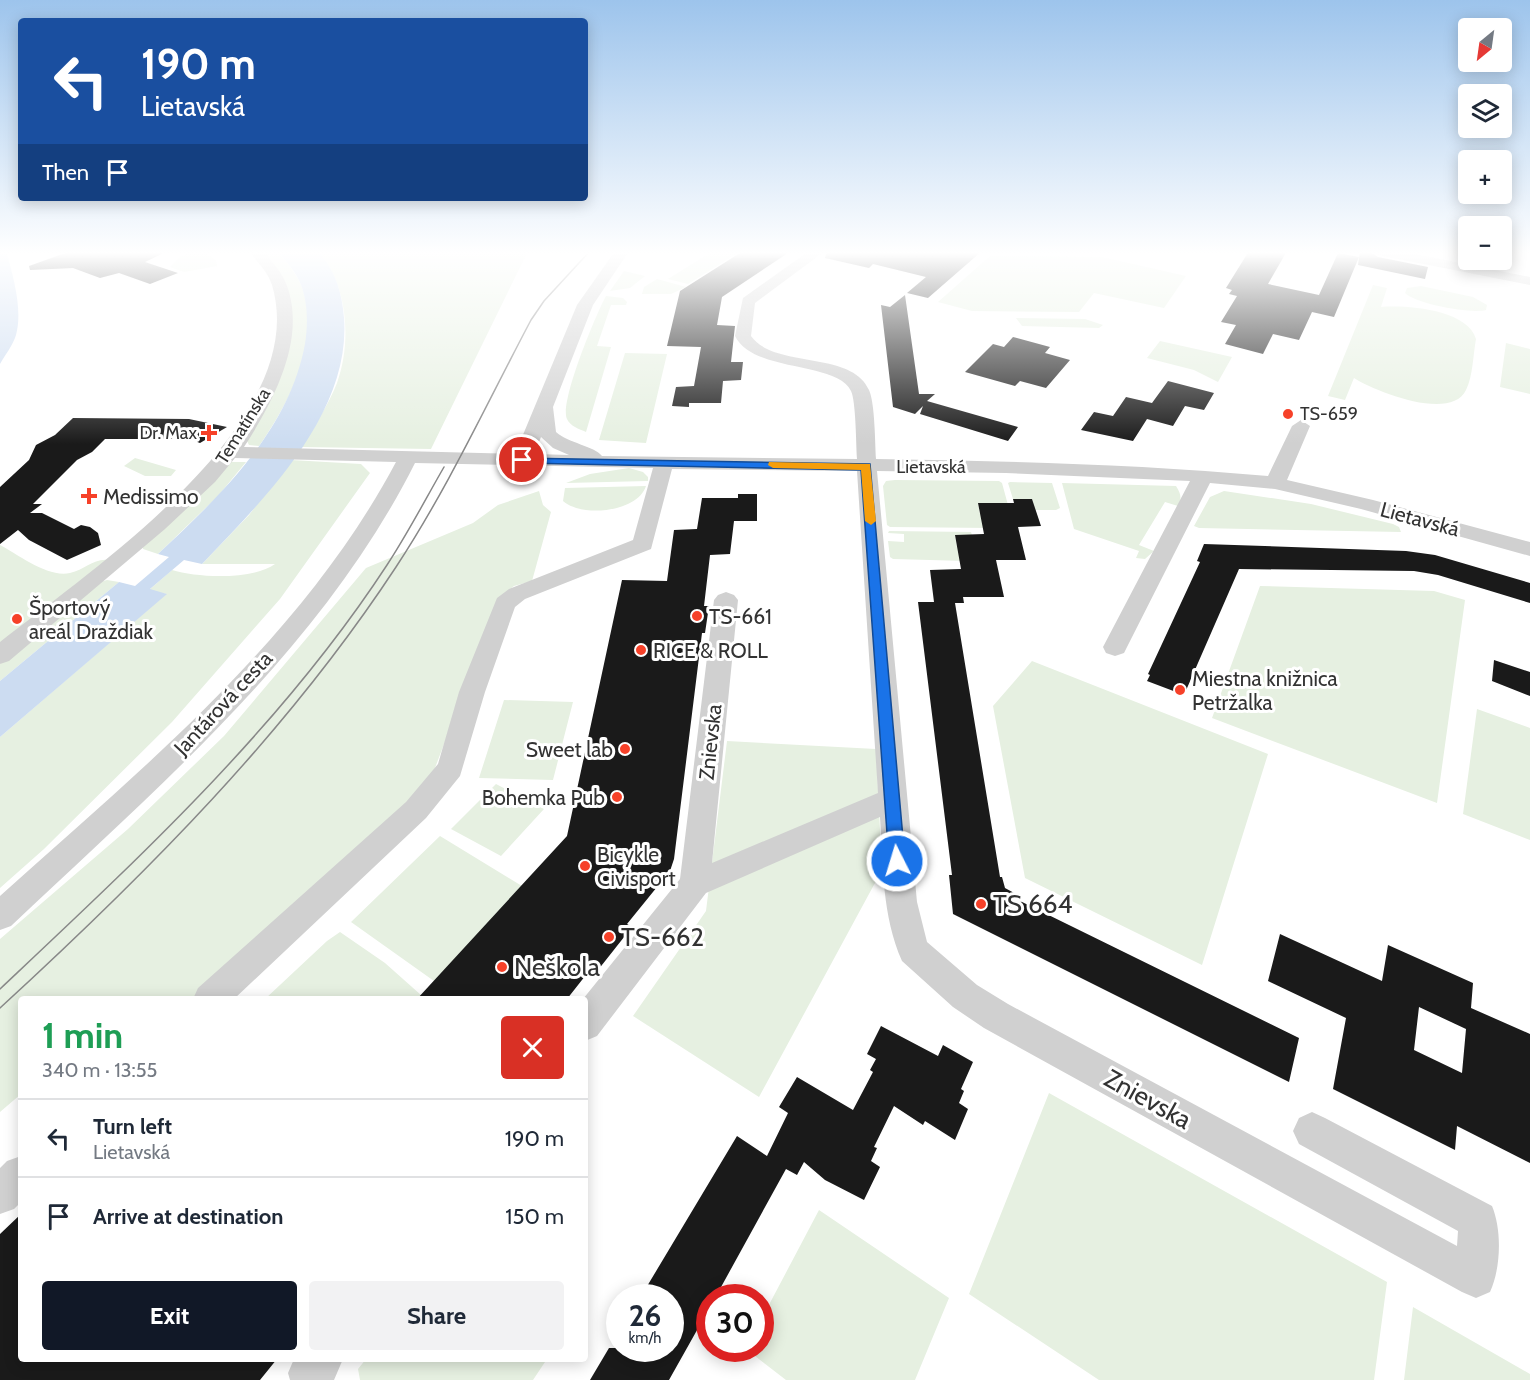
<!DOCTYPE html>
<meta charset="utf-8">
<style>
body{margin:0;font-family:Cabin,sans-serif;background:#f2f2f3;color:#1f2937;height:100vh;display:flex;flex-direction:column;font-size:22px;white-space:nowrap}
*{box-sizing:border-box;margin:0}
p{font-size:20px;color:#747a83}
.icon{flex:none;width:33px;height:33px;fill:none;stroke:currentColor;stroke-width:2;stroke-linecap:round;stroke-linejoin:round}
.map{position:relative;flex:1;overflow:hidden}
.drawer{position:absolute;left:18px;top:996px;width:570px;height:366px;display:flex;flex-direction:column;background:#fff;border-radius:6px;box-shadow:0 3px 15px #0003}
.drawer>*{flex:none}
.guide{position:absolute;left:18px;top:18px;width:570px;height:183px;border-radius:6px;box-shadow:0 3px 15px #0003;background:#1a4fa0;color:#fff;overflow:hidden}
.needle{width:39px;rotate:209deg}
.tools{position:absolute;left:1458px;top:18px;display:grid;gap:12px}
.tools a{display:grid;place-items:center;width:54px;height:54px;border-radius:6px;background:#fff;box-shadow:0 3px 15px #0003;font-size:30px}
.speed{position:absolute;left:606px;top:1284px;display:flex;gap:12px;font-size:30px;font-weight:700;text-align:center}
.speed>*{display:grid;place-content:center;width:78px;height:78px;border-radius:50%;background:#fff;box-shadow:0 3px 15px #0003;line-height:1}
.speed small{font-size:15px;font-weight:400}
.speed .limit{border:9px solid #d22;background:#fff;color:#111}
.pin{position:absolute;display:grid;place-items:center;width:51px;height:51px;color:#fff;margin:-26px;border:3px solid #fff;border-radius:50%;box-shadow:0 2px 6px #0007}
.me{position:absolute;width:66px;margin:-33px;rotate:355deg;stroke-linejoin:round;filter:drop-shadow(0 0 4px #0008)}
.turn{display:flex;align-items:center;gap:21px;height:126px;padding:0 24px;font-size:27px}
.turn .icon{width:78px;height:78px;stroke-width:2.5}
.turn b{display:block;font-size:42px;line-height:51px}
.then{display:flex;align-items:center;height:57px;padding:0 24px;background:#0003;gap:12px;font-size:22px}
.round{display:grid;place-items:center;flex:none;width:63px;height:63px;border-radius:6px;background:#f2f2f3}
.headline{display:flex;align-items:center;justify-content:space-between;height:102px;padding:0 24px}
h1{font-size:36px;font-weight:700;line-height:45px;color:#1e9e55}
.primary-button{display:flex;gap:12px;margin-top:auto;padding:12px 24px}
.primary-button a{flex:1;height:69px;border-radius:6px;background:#111827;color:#fff;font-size:24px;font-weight:700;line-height:69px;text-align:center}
.primary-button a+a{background:#f2f2f3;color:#1f2937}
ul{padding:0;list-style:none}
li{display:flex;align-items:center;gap:18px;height:78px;padding:0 24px;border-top:2px solid #e0e1e3}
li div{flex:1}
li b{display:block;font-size:22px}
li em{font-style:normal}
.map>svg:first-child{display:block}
.green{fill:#e6f0e1}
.water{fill:#ccdcf1}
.building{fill:#1a1a1a;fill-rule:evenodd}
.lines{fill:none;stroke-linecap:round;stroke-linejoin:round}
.minor{fill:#d0d0d0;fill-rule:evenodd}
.tram{stroke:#888;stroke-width:1.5}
.route{fill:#1a73e8;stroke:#114b97;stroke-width:1.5}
.slow{fill:#f59e0b}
.poi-dot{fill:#f64129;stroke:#fff;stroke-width:2}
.labels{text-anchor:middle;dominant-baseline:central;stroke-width:6;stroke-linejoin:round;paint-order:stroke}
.far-poi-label{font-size:18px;fill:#333;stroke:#fff;text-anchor:start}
.far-street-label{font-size:18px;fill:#333;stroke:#fff}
.poi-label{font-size:21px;fill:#333;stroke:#fff;text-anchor:start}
.street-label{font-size:21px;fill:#333;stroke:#fff}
.near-poi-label{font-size:26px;fill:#333;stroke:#fff;text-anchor:start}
.near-street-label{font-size:26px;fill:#333;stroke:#fff}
</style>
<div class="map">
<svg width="1530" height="1380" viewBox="0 0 1530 1380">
<rect width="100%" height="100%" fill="#fff"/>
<path class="green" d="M194 251H202L216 260 217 266 184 272 170 267 181 256Z
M260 251H277C286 261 296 273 301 285 323 340 289 403 259 446L249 445 247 441 288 325Z
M318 251H528L431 449 301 447C314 426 328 406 337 383 352 341 348 285 318 251Z
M713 251H741L688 284 668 279Z
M990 256 1102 257 1186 276 1164 308 1094 293 1079 312 972 311 938 302Z
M624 271 645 276 630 288 610 291Z
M657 279 686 287 671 294H642L644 287Z
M1373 285 1387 288 1381 307C1406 305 1467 309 1476 339 1473 355 1473 376 1466 390 1451 422 1374 391 1354 378L1345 400 1328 396Z
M1421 286 1473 297 1487 305 1486 310C1471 314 1416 304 1405 293L1407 288Z
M606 296 623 298 627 302 626 305H611L597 346 611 347 586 432C579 429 570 426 567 419 559 403 596 314 606 296Z
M1016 318 1085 319 1103 325 1099 328 1022 326Z
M1160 341 1232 357 1218 382 1194 370 1147 358Z
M1506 343 1530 349V394L1500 387Z
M625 353 667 354 646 443 599 440Z
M135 458 176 470 171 476H145L124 466Z
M291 460 361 464 370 473 280 599 172 722 44 849 0 888V737L166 594 149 590 172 570C198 578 253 580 275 564H202L249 515Z
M231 462H246L218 496 158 554 143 549V547Z
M629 468 643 472 648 477V481L566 483 590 474Z
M895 480 999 481 1002 483 1008 505 978 503 980 514 986 515 991 528 890 527 887 525 883 486 886 481Z
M1010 482 1052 483 1060 508 1056 510H1035L1032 499H1013L1008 483Z
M1062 483 1176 486C1181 494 1182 498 1178 506L1165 502 1139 545 1154 551 1145 559 1136 558 1139 551 1074 529Z
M646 486C638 512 582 518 563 501L565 488Z
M539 491 543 505 551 512 532 581 514 586 500 597 430 781 195 999H21V1094L0 1112V939L128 829 224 736 366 568 473 523 498 505Z
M1224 491 1311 504 1393 524 1399 527 1401 532 1199 528 1194 526 1210 497Z
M889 531 971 532 972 535H955L957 547H963L967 561 893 559 890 557 888 541 904 542V534L888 533Z
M0 545C19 555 48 578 70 573 85 570 93 558 109 560L0 646Z
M107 580 119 582 0 681V664L100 582Z
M1260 586 1434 591 1465 600 1437 803 1212 718Z
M1032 661 1268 754 1202 965 1025 878 993 706Z
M504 700 573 702 553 780 479 778Z
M1477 709 1530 728V840L1463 814Z
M727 741 876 749 882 870 759 1097 633 1016 706 911Z
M496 784 544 809 501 856 451 829Z
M440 836 522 886 434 981 351 922Z
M340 932 385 963 421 995 418 999H265L327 941Z
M1049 1093 1387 1282 1374 1380H1099L969 1294Z
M819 1210 949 1298 915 1380H786L746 1349 760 1348 761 1320Z
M1413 1307 1530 1374V1380H1404Z
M366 1359H547L533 1380H360L358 1369Z"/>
<path class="water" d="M0 251H6C13 275 23 310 16 335 13 345 5 355 0 364Z
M277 251H318C335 270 342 292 344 318 351 414 264 499 202 564L184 560 150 589 167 594 0 737V681L119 582 135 586 169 557 158 554C220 496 289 431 305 344 308 325 308 303 301 285 296 272 286 261 277 251Z"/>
<path class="building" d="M71 251H168L145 262 178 273 150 284 119 273 100 278 73 268 30 270 29 266Z
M743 251H791L722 297 717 325 735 326 731 362H743L741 380 723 381 721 403H689V407L672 406 676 387 694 386 701 347 667 346 680 291Z
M827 251H982L928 298 907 293 926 277 873 264 869 268 825 258Z
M1249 251H1287L1268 284 1319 295 1338 253 1359 257 1334 317 1312 312 1299 340 1273 334 1263 354 1225 344 1236 325 1221 322 1237 296 1229 294 1232 290 1226 288Z
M1360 251H1369L1378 257 1428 267 1425 279 1358 265Z
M905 295 919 394H935L927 401 1018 427 1008 441 920 414 923 406 915 414 893 407 881 305 890 307Z
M1013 337 1050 347 1045 353 1070 360 1046 388 1020 381 1015 386 965 372 993 344 1004 347Z
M1168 381 1214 393 1204 410 1185 406 1173 426 1147 419 1133 441 1081 430 1094 412 1113 416 1126 397 1152 403Z
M73 418 189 419 227 427 200 443 176 434 172 439H105L92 452 77 460 33 504H42L30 513H42L74 529 81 525 90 527 98 533 101 545 67 560 29 540 18 530 0 544V487L29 460 36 445 55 435Z
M738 494H757V521H734L730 554 710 555 704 606H709L705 633H702L674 859 670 871 627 924 632 927 598 970 593 966 567 999H417L567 836 622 580 667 581 674 530 697 529 702 498H738Z
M1013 499H1032L1041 526 1018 527 1026 560H996L1004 597H963L964 603H955L1000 877H1002L1005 888 1016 894 1014 898 1299 1038 1289 1082 953 914 949 875H952L918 602H934L930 570 961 569 955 535 984 534 978 503H1014Z
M1204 544 1406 551 1435 555 1530 583V603L1438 575 1414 571 1239 569 1184 695 1147 681 1150 675 1148 674 1200 562 1197 561Z
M1494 660 1530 672V696L1492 681Z
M1280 934 1382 981 1388 945 1473 983 1471 1008 1530 1034V1163L1457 1126 1455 1150 1333 1089 1346 1018 1268 981ZM1419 1007 1466 1029 1462 1073 1414 1050Z
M881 1026 938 1056 943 1045 973 1062 961 1089 964 1091 959 1103 968 1109 955 1140 925 1121 923 1125 894 1106 874 1147 877 1148 871 1161 880 1167 864 1200 825 1180 804 1162 797 1175 786 1169 715 1298H710V1307L669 1380H590L609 1348H670V1298H640L737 1136 767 1156 788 1113 779 1107 797 1077 853 1110 873 1072 870 1070 876 1059 867 1054Z
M21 1214V1359H277L260 1380H0V1234Z"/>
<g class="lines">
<path class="minor" d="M249 251H264C271 261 280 270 285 281 309 336 273 402 244 447L515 454 577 305 615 251H629L593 305 553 407 556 432C568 443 594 446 602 456L857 459C856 445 856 401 851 391 837 361 753 373 735 336L743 298 809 251H825L755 303 751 336C774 369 852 350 869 390 875 403 875 443 876 459 1007 461 1138 464 1268 476L1292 426 1301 420 1310 426 1287 480 1373 500 1530 542V556L1361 509 1275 489 1210 483 1127 647 1124 653 1115 656 1106 653 1103 647 1190 481 1006 473 877 471 917 902 927 942 977 985 1008 1004 1457 1246 1458 1231 1299 1144 1293 1131 1299 1118 1312 1112 1325 1118 1492 1206C1502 1230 1501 1268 1490 1292L1476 1298 1462 1292 984 1028 953 1007 902 961C882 916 883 865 880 817L706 893 597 1036 585 1041 583 999 680 879 714 600 718 595 726 592 734 595 738 600 712 863 878 793 857 471 672 469 651 549 525 599 515 607 485 692 460 776 426 818 234 999H193L198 988 406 802 438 764 459 692 497 598 509 589 633 540 653 468 415 463C322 648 159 786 11 926L0 930V896C145 766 303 637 396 462L235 458 215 482 165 529 9 661 0 664V642C91 570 313 422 272 285 268 272 257 262 249 251ZM541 437 553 448 569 455 534 454Z
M1371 251H1400L1530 277V285L1378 255Z
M21 1156V1202L14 1209 0 1214V1168L7 1161Z
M294 1359H343L334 1380H290L288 1373Z"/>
<path class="tram" d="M0 989C139 858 282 726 387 565 408 533 425 500 444 467
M0 1008C146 874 287 733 396 567 448 488 487 403 531 320L544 301 590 251"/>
</g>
<linearGradient id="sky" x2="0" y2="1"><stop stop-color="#9dc4ec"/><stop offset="0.57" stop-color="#fff"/><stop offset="1" stop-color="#fff" stop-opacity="0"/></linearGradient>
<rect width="1530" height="444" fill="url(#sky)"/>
<path class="route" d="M518 458 870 464 905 861 903 866H892L889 861 861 470 522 463 516 460Z"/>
<path class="slow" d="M769 462 870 464 876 521 871 525 865 521 861 470 773 468 768 465Z"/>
<g class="poi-dot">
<circle cx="1288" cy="414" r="6"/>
<path d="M206 424h6v6h6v6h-6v6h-6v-6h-6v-6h6z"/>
<path d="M86 487h6v6h6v6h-6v6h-6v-6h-6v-6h6z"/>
<circle cx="697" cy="616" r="6"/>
<circle cx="17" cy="619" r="6"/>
<circle cx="641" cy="650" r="6"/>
<circle cx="1180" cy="690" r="6"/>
<circle cx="625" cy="749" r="6"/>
<circle cx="617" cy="797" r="6"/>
<circle cx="585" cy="866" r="6"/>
<circle cx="981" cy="904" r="6"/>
<circle cx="609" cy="937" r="6"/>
<circle cx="502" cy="967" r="6"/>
</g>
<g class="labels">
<g class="far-poi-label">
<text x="1300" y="414">TS-659</text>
<text x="197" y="433" text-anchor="end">Dr. Max</text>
</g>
<g class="far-street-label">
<text transform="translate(243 426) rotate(-58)">Tematínska</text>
<text x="931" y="467">Lietavská</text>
</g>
<g class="poi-label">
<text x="103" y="496">Medissimo</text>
<text x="29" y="607">Športový<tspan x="29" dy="24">areál Draždiak</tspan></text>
<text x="709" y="616">TS-661</text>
<text x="653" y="650">RICE &amp; ROLL</text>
<text x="1192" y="678">Miestna knižnica<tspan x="1192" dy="24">Petržalka</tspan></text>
<text x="613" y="749" text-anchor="end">Sweet lab</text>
<text x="605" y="797" text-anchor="end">Bohemka Pub</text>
<text x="597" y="854">Bicykle<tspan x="597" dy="24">Civisport</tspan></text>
</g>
<g class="street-label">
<text transform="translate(1420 519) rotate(15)">Lietavská</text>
<text transform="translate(223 703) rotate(-47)">Jantárová cesta</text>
<text transform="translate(710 742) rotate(-84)">Znievska</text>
</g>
<g class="near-poi-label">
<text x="993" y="904">TS 664</text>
<text x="621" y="937">TS-662</text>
<text x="514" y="967">Neškola</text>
</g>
<g class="near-street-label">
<text transform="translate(1148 1099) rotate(29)">Znievska</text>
</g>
</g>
</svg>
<div class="tools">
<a><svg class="needle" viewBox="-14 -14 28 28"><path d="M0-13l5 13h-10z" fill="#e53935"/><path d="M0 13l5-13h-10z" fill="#747a83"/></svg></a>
<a><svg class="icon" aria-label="layers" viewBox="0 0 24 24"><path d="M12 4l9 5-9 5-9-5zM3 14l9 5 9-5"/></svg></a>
<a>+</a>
<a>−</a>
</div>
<div class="speed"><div>26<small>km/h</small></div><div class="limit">30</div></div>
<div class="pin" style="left:522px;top:460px;background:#d93025"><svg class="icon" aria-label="arrive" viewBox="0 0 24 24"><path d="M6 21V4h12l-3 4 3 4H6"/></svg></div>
<svg class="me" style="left:897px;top:861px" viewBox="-20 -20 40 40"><circle r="17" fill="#1a73e8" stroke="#fff" stroke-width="3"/><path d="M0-11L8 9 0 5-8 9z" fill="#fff"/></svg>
<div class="guide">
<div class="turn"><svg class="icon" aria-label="left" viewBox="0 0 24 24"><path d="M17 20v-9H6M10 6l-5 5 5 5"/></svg><div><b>190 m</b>Lietavská</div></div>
<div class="then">Then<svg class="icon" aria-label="arrive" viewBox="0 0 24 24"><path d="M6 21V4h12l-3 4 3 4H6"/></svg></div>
</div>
<section class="drawer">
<div class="headline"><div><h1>1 min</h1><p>340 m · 13:55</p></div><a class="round" style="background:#d93025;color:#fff"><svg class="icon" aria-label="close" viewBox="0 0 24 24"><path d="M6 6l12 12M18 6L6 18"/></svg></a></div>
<ul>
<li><svg class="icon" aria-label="left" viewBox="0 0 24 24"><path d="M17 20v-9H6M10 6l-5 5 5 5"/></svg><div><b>Turn left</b><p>Lietavská</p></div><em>190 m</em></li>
<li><svg class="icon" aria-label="arrive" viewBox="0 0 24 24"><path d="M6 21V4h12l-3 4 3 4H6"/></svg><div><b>Arrive at destination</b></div><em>150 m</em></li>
</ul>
<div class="primary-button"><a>Exit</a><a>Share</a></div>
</section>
</div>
